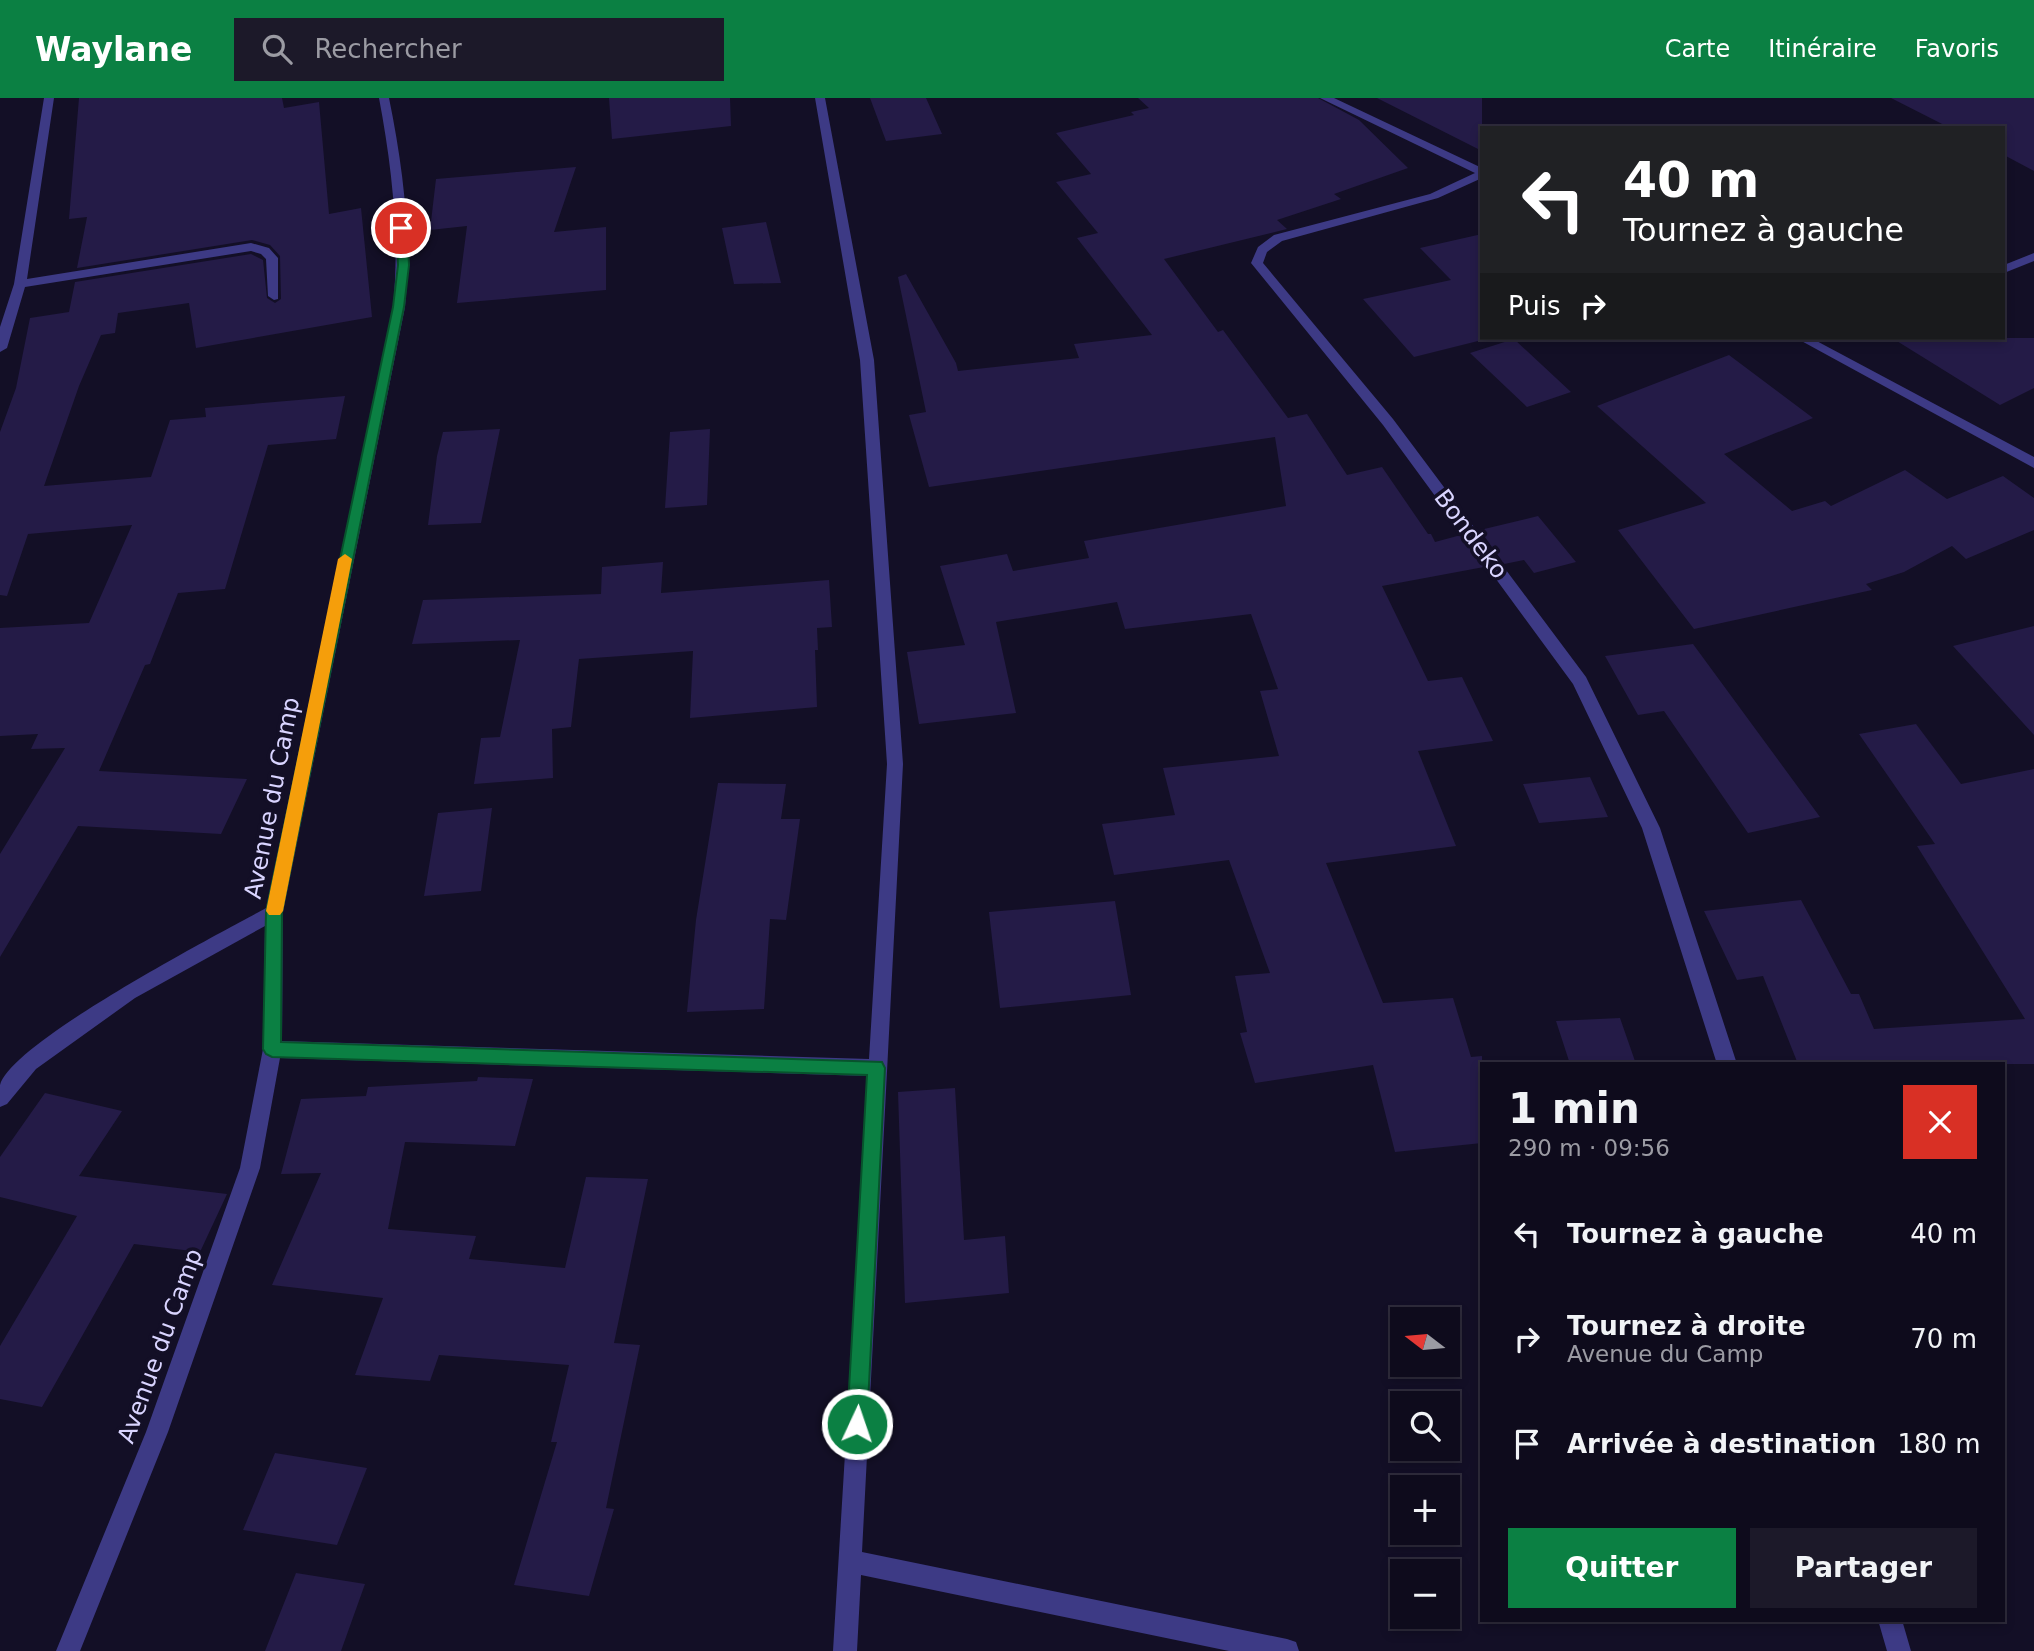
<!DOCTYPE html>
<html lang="fr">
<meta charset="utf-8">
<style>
body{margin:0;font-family:"DejaVu Sans",sans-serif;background:#1c1929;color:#f1f3f6;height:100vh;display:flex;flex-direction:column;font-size:26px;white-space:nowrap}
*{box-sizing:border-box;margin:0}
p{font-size:23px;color:#9b9ba3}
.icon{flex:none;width:38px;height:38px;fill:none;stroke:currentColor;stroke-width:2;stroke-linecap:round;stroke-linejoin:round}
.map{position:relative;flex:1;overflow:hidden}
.drawer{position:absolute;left:1480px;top:964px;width:525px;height:560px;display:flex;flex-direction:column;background:#0e0b1c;border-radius:0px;box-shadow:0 4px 10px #0003,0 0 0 2px #2e2b3b}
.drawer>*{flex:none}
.hud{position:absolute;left:1480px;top:28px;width:525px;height:214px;border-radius:0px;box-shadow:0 4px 10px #0003,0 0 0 2px #2e2b3b;background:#202124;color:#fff;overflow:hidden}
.needle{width:46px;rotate:286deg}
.fabs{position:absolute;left:1390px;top:1209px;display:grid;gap:14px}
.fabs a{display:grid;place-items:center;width:70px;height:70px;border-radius:0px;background:#0e0b1c;box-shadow:0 4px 10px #0003,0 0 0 2px #2e2b3b;font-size:35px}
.pin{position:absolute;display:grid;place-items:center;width:60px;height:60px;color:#fff;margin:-30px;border:4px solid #fff;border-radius:50%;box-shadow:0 2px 7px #0007}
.me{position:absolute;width:77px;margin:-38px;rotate:3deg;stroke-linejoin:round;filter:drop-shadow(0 0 5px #0008)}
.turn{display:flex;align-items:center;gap:24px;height:147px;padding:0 28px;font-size:32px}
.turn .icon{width:91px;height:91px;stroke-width:2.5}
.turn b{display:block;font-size:49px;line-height:60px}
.then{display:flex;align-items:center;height:66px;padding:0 28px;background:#0003;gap:14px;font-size:26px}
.round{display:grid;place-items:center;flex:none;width:74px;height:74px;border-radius:0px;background:#1c1929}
.headline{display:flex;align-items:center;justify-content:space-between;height:119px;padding:0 28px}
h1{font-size:42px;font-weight:600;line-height:52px}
.action{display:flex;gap:14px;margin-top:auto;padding:14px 28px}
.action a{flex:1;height:80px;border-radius:0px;background:#0b8043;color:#fff;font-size:28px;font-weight:600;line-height:80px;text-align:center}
.action a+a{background:#1c1929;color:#f1f3f6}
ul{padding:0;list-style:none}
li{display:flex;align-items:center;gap:21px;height:105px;padding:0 28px}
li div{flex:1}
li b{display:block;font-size:26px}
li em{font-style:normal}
header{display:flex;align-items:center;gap:42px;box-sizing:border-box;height:98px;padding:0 35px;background:#0b8043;color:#fff}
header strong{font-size:33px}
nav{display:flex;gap:38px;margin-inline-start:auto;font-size:24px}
.search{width:490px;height:63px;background:#1c1929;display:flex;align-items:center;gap:18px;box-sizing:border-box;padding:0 24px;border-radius:0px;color:#9b9ba3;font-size:26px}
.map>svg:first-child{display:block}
.building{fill:#241b47}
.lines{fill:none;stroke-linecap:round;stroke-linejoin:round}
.minor{fill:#3d3a85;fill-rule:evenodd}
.route{fill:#0b8043;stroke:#07532c;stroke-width:2}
.slow{fill:#f59e0b}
.labels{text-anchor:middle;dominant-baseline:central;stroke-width:7;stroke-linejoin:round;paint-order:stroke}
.street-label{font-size:24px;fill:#d9d4ff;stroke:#130f26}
</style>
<header>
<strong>Waylane</strong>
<div class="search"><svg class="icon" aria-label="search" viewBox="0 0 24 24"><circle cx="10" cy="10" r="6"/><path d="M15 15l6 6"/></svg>Rechercher</div>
<nav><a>Carte</a><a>Itinéraire</a><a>Favoris</a></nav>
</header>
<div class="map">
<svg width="2034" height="1553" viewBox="0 0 2034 1553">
<rect width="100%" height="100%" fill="#130f26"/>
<path class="building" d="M79 0H282L284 10 319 4 329 116 361 110 372 219 196 250 189 205 118 215 115 235 101 237 79 288 44 388 151 379 170 322 206 319 205 310 345 298 336 341 268 347 225 491 178 495 150 566 145 567 99 673 247 681 221 736 78 728 0 859V756L65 650 31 651 38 636 0 638V530L89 525 132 427 28 436 7 498 0 497V334L16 290 30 220 69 214 75 184 251 156 263 162 267 200 275 205 281 201 280 158 270 147 252 142 77 170 87 119 69 121Z
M609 0H730L731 28 612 41Z
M870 0H926L942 36 886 43Z
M1138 0H1318L1359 22 1408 70 1334 96 1341 101 1277 122 1287 131 1164 161 1218 234 1223 232 1288 320 1307 316 1347 377 1382 369 1428 436H1431L1435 444 1461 437 1484 469 1382 488 1428 583 1462 579 1493 643 1418 653 1456 748 1326 765 1383 905 1453 900 1471 959 1482 958V1045L1395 1054 1373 967 1255 985 1240 935 1247 934 1235 878 1270 875 1229 762 1114 777 1102 726 1175 717 1163 670 1279 658 1260 593 1278 591 1251 516 1125 531 1117 504 996 524 1016 615 919 626 907 554 965 547 940 468 1007 456 1013 473 1089 460 1084 443 1286 408 1275 339 929 389 909 317 926 314 898 179 906 176 956 265 958 273 1079 260 1074 246 1152 237 1077 140 1098 135 1056 84 1091 76 1056 35 1134 17 1131 14 1149 10Z
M1377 0H1482V53Z
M1891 0H2034V73L2004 57V30H1950Z
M576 69 554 134 606 129V192L457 205 467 128 430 132 436 81Z
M766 124 781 185 734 186 722 130Z
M1482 136V242L1414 259 1363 201 1451 182 1420 150Z
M1892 240H2034V290L2000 307Z
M1514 241 1571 294 1527 309 1470 255Z
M1729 257 1813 320 1724 356 1792 413 1825 403 1831 408 1905 372 1947 401 2003 378 2034 400V432L1966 461 1952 448 1904 474 1866 486 1872 492 1694 531 1618 432 1706 405 1597 308Z
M500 331 481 425 428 427 437 358 443 334Z
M710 331 707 407 665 410 670 334Z
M1538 418 1576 464 1534 475 1524 462 1504 466 1480 432Z
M663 464 661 495 829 482 832 529 817 530 818 552H815L817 609 690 620 693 553 579 561 571 629 552 631 553 680 474 686 481 640 500 639 520 542 412 546 423 502 601 496 602 469Z
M2034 528V637L1953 548Z
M1693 546 1820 719 1748 735 1664 613 1638 617 1605 558Z
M1916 626 1961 686 2034 671V966H1798L1763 878 1737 882 1704 813 1801 802 1851 896H1859L1874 931 2025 921 1917 748 1935 746 1859 636Z
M1590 679 1608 719 1539 725 1523 686Z
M718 685 786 686 781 721H800L786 822 770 821 764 911 687 914 696 822Z
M492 710 481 793 424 798 438 715Z
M1115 803 1131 897 1000 910 989 814Z
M1620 920 1636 966H1570L1556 923Z
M478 979 533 981 515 1048 405 1044 388 1131 476 1138 469 1161 565 1170 586 1079 648 1081 614 1245 640 1247 606 1410 614 1411 589 1498 514 1487 557 1344H551L569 1267 439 1257 430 1283 355 1277 383 1200 272 1187 321 1075 281 1076 301 1001 366 998 368 989 477 983Z
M955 990 964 1142 1005 1138 1009 1195 905 1205 898 994Z
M45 995 122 1013 79 1078 227 1096 200 1154 134 1146 42 1309 0 1301V1248L77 1118 0 1099V1059Z
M275 1355 367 1370 337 1447 243 1432Z
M296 1475 365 1486 341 1553H265Z"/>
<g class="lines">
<path class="minor" d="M44 0H54L27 181 251 145 269 150 278 160V201L274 202 268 198 266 161 261 156 251 153 25 189 7 250 0 254V229L14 186Z
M379 0H389C403 69 412 139 405 209L283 814 282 943 869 961 887 666 860 262 815 0H825L874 262 903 666 862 1454 1287 1541 1296 1544 1299 1553H1229L861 1477 857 1553H833L868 978 280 960 260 1070 168 1334 80 1553H56L146 1334 240 1070 263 951 265 828 135 900 36 971 7 1006 0 1009C0 1002 0 993 0 987 11 944 220 835 266 810L393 209C400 139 392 69 379 0Z
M1320 0H1334L1482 70V80L1438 100 1282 143 1267 154 1263 165 1393 321 1586 579 1660 730 1737 966H1717L1642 730 1573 586 1383 327 1251 165 1258 149 1274 137 1430 96 1475 75Z
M2034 155V163L2004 175V167Z
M1796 240H1811L2034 359V370Z
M1878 1522H1902L1911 1553H1887Z"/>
</g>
<path class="route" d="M401 127 407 130 409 167 404 209 282 814 281 944 882 964 885 970 867 1326 864 1333 857 1336 850 1333 847 1326 867 977 272 959 266 956 263 951 266 814 393 209 398 167 396 130Z"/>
<path class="slow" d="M345 456 352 461 283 813 280 817H269L266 813 338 461Z"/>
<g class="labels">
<g class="street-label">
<text transform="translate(1471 436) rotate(53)">Bondeko</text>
<text transform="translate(272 700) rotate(-79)">Avenue du Camp</text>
<text transform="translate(160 1248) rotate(-70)">Avenue du Camp</text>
</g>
</g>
</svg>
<div class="fabs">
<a><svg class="needle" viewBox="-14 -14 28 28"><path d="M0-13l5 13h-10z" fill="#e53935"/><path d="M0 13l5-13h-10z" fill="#9b9ba3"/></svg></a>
<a><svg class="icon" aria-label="search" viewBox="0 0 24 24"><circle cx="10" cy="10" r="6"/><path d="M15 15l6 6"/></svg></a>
<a>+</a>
<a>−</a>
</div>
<div class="pin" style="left:401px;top:130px;background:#d93025"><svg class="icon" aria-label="arrive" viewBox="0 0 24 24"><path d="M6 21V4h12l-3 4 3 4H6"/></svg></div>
<svg class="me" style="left:857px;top:1326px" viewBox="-20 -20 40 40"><circle r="17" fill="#0b8043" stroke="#fff" stroke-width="3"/><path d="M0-11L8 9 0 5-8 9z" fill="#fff"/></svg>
<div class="hud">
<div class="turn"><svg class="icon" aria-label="left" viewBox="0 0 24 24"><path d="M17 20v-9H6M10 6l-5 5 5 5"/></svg><div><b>40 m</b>Tournez à gauche</div></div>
<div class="then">Puis<svg class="icon" aria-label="right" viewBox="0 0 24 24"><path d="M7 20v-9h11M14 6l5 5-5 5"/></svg></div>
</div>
<section class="drawer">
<div class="headline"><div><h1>1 min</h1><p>290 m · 09:56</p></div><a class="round" style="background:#d93025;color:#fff"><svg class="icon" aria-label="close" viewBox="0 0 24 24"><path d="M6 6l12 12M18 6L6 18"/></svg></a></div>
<ul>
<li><svg class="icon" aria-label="left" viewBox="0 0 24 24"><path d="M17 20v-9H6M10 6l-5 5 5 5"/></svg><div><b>Tournez à gauche</b></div><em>40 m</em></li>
<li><svg class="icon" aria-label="right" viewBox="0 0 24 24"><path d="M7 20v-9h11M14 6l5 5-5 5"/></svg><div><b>Tournez à droite</b><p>Avenue du Camp</p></div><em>70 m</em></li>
<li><svg class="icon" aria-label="arrive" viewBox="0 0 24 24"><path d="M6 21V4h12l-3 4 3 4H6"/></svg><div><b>Arrivée à destination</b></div><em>180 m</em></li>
</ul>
<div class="action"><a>Quitter</a><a>Partager</a></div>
</section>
</div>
